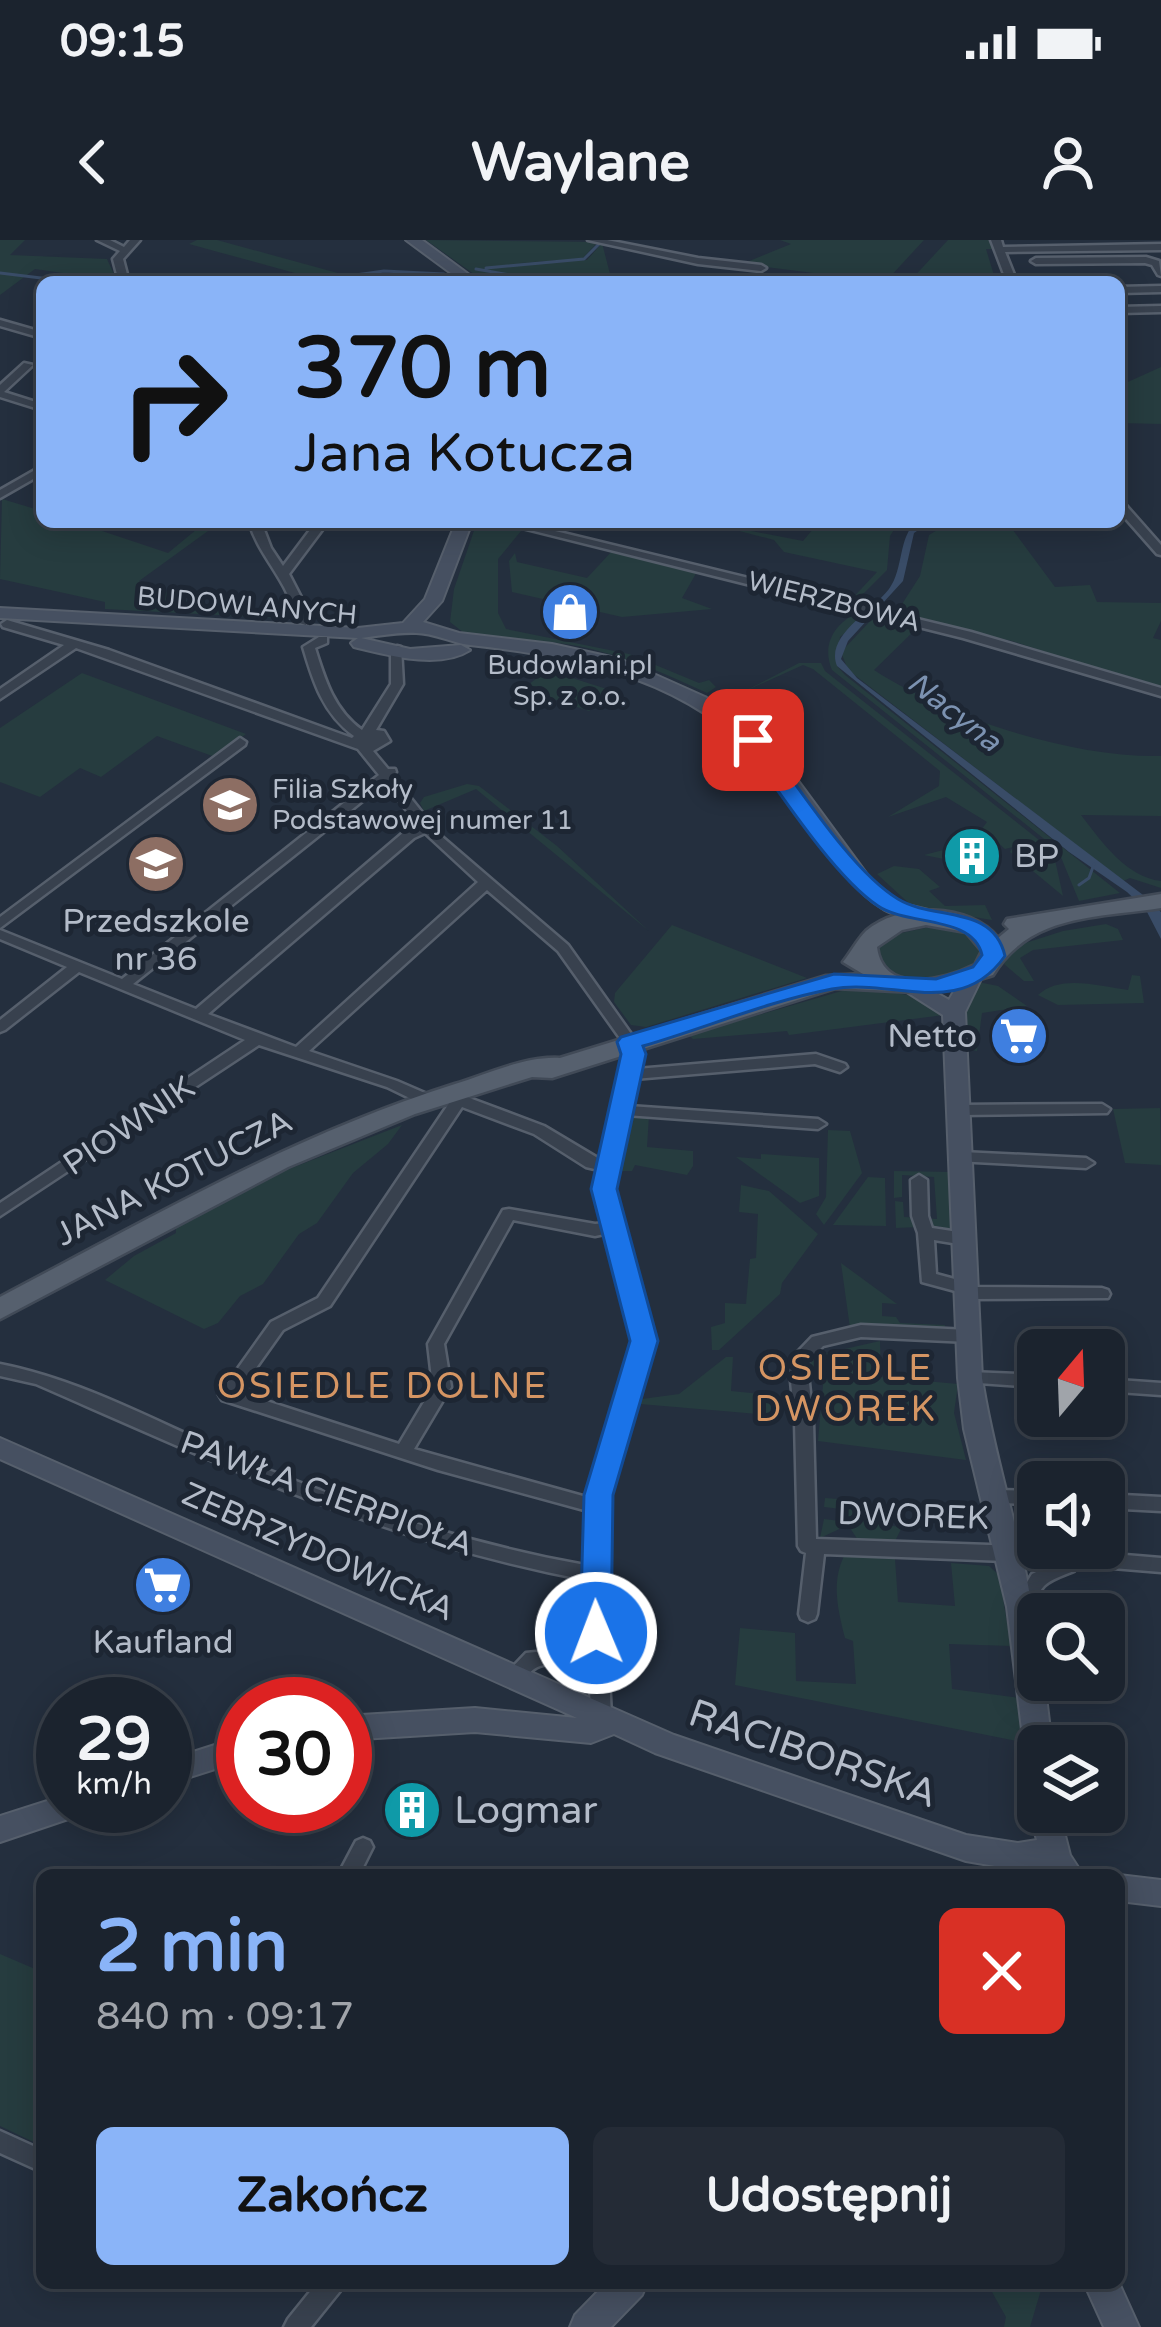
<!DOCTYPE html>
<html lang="pl">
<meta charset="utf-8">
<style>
body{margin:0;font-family:"Varela Round",sans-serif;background:#242b36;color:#f1f3f6;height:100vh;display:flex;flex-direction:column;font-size:45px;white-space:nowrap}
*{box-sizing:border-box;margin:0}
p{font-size:39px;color:#a0a4aa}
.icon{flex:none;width:66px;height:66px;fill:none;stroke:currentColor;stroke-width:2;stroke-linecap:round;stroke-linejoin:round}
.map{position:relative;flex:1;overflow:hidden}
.panel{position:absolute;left:36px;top:1629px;width:1089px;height:420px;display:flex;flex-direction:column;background:#1b232e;border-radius:18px;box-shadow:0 6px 30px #0003,0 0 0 3px #39404a}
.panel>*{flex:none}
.banner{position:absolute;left:36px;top:36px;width:1089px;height:252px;border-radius:18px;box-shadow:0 6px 30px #0003,0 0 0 3px #39404a;background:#8ab4f8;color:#111;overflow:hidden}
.needle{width:78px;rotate:19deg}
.buttons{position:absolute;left:1017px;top:1089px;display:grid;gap:24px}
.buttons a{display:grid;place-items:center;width:108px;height:108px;border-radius:18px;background:#1b232e;box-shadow:0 6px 30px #0003,0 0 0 3px #39404a;font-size:60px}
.speed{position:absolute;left:36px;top:1437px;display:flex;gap:24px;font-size:60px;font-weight:700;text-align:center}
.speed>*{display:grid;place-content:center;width:156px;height:156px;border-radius:50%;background:#1b232e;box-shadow:0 6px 30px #0003,0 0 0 3px #39404a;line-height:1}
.speed small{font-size:30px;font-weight:400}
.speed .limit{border:18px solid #d22;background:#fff;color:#111}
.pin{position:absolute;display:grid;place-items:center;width:102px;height:102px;color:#fff;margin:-51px;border-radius:24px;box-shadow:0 6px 18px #0006}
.me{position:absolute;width:132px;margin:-66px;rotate:359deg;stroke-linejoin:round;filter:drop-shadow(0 0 9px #0008)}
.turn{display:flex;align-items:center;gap:42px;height:252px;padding:0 60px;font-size:54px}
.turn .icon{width:156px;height:156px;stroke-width:2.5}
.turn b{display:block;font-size:84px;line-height:102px}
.round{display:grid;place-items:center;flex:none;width:126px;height:126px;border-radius:18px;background:#242b36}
.overview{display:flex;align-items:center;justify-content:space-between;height:204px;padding:0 60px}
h1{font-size:72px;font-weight:700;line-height:90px;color:#8ab4f8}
.primary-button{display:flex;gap:24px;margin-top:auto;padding:24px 60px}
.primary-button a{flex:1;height:138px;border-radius:18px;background:#8ab4f8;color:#111;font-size:48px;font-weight:700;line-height:138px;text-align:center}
.primary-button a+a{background:#242b36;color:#f1f3f6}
.status{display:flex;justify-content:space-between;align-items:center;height:84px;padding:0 60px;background:#1b232e;direction:ltr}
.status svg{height:33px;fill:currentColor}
header{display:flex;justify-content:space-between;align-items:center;height:156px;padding:0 60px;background:#1b232e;font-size:54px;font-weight:700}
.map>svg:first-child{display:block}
.green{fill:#263c3f}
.water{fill:#394c67}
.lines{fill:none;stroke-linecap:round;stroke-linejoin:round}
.stream{stroke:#394c67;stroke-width:3}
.street-casing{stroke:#565f6c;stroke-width:5}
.secondary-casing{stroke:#565f6c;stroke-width:4}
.primary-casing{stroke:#414a57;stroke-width:5}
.street{fill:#38414e;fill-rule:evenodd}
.secondary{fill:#465061;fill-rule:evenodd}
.primary{fill:#56606e;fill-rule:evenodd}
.route{fill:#1a73e8;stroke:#114b97;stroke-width:3}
.labels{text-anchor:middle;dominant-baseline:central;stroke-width:10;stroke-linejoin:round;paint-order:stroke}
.far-street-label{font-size:27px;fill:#b4bcc9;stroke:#1d2633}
.far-poi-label{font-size:27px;fill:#b4bcc9;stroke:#1d2633}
.far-water-label{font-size:30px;font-style:italic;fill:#7c92b1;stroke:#1d2633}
.poi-label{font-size:33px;fill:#b4bcc9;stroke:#1d2633}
.street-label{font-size:33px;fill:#b4bcc9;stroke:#1d2633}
.neighbourhood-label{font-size:36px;letter-spacing:3px;fill:#d59563;stroke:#1d2633}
.near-street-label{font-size:39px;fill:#b4bcc9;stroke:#1d2633}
.near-poi-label{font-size:39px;fill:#b4bcc9;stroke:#1d2633;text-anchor:start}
</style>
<div class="status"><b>09:15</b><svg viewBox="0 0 49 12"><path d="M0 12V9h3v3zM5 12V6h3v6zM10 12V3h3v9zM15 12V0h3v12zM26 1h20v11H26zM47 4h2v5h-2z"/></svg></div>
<header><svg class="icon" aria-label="back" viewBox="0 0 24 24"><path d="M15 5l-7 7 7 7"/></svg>Waylane<svg class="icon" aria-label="person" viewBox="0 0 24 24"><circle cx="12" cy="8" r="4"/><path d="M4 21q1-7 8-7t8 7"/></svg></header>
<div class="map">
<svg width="1161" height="2087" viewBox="0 0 1161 2087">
<rect width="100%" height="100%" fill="#242f3e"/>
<path class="green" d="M0 0H25L10 15 107 19 117 41 35 29 0 55Z
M197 0H217L345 35 313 38 189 4Z
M426 0 598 2 582 19 517 23 587 20 602 3 610 34 596 42H485Z
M780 0H924L888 39 877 41 742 24 791 4Z
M948 0H993L996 9H986L996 42H909Z
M1161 127V184L1119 183V146Z
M2 259 42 271V282H75L168 313 202 285 209 286 208 291 139 341 202 367 295 373V379L105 369V362L0 339Z
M477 282 521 291 498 319V373L506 389 629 414 699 443 709 440 716 447 707 453C658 430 604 407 550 402L639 427 702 453 642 430 462 396 464 393 450 382 454 349Z
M705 282 803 301 819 282H899L890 296 887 330 853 364 848 363 877 332 784 312 774 300Z
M951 282H1007L1055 347 1090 345 1097 362 1161 363V381L1153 398 1161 400V450L1012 401 895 375 920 336 929 295Z
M614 309 698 330 682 358 712 369 622 377 512 352 509 321 515 313 517 322 587 338Z
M861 371 868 374 840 397 837 426 845 435 1120 653 1079 661 1058 610 832 430C821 404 835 382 861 371Z
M874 377 919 386 874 430C948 478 1072 518 1161 516V576L1081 575C1102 602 1126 637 1161 641V648L1130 638 1123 641 848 430 841 412Z
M799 423H821L825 431 1053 611 1063 656 1010 612 1013 607 1005 609 995 600 949 620 924 615 982 600 978 594 987 582 946 557 888 577 939 546 940 531 813 429 803 425 743 452Z
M547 430 613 451 589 471 523 449Z
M82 433 246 494 215 517 157 496 101 537 80 528 40 557 0 542V488Z
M467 544 479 546 557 606 649 691 476 549 424 571 420 563 424 557Z
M894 626 919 629 940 647 929 651 945 666 985 665 992 680 913 667 877 634Z
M1106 684 1118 689 1123 700 1033 710 1020 718 1034 741H1024L1004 724 1010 708 1063 691Z
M672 685 807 738 646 787 631 785 614 762 615 753Z
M939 685 968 693 981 708 978 722C951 742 902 750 879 721V706L892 695Z
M1132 735 1140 736 1144 763 1058 765 1038 755C1060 734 1099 746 1128 750Z
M978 742 998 746 1027 766 982 773 977 811 966 809 965 763Z
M859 746 918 757 944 775 789 795 787 791 693 799 689 795Z
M1160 868 1161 925 1125 923 1113 869Z
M629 875 649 876 647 907 693 911V926L687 935 635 925 632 931H617Z
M402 885 388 904 353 933 317 983 299 994 263 1044 240 1056 218 1083 204 1089 105 1040 134 1016 176 993V987L284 931Z
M828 890 850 891 862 933 824 985 816 974 826 957Z
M761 914 819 918V956L800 963 736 917 761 919Z
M894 931 953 932 954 993 941 992 940 986 896 988 895 961 903 962 904 977 937 979 934 937 902 935V957L894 958Z
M868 937 885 938 886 986 833 985Z
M741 945 769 951 818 994 782 1043 780 1054 719 1110H712L711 1087 725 1083V1063L746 1064 750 1019 756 1018 758 974 739 972Z
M841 1023 897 1064 882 1063V1076L896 1077 900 1083 945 1085 944 1091 850 1088Z
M880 1101 881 1137 958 1144 954 1173 966 1220 818 1201 823 1145 807 1135 806 1127 818 1115Z
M726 1117H733L731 1151 782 1156 781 1176 640 1164 642 1159 679 1154Z
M825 1258 864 1261 867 1283 902 1287 895 1301 858 1300 848 1285 820 1298 824 1279 840 1281 841 1269 824 1267Z
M844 1316 895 1319 898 1362 955 1366 951 1323 989 1326 999 1335 1011 1406 949 1404 952 1449 1019 1458 1022 1502 735 1445 740 1388 795 1393 796 1441 856 1444 853 1401 845 1398C838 1370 831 1343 844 1316Z
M0 1714 42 1732V1906L0 1886Z
M987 2043H1043L1030 2087H1004L1006 2077Z"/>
<path class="water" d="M917 282H930L914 293 903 341 848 401 841 419 857 438 1147 658 1161 672V699L1146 670 1127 652 1069 612 837 426C825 396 870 373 889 349 904 329 898 295 917 282Z"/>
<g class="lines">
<path class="stream" d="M486 28 584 19 603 0
M476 29 549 42
M0 33 74 42
M306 42 384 31 444 34
M1079 645 1089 638 1094 624"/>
<g class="street-casing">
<path id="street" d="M97 0H110L124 7 130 0H140L123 19 129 42H119L113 19 120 11Z
M588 0H607L698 18 761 25 766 28 761 31 698 24Z
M991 0H1001L1003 7 1161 4V10L1005 12 1017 42H1007Z
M1146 17 1159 21 1161 36 1158 35 1152 25 1145 23 1036 24 1031 21 1036 18Z
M1161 46V52L1119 53V47Z
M1161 66V72L1119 73V67Z
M0 80 42 92V98L0 86Z
M24 123 33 125 4 152 42 164V170L0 157V145Z
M42 226V234L0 258V250Z
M1119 261 1123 262 1161 305V315L1157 314 1119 271Z
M249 282H261L271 308 283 326 316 282H328L289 334 306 367V385L296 382C291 343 260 319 249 282Z
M498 282H518L971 392 1161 448V456L963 398Z
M7 380 109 410 352 498 354 496C323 474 313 441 303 407L319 397H327V403L315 408C325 440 334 470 362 490L391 444V410L397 406 401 407 403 444 376 490 384 491 390 501 373 511 388 529H395L396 532 393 536 441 596 568 705 641 808 637 829 816 814 845 824 847 827 840 832 815 824 634 839 629 866 818 879 826 884 818 889 626 875 612 941 652 1101 612 1232 606 1267 603 1318 611 1476 608 1482 601 1484 594 1482 591 1476 589 1419C574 1426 555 1421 540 1426 524 1432 527 1446 506 1443L503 1437 526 1413 576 1408 588 1391 586 1340C387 1303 219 1224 36 1144L0 1136V1124C87 1141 168 1188 249 1222 359 1268 468 1304 585 1325L588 1271 438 1230 222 1160 219 1155 271 1082 318 1058 454 856H464L544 886 601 920 627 808 558 711 487 650 309 811 397 841 434 857 437 861 434 865H424L387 847 259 805 0 976V963L245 800 79 732 5 790 0 792V780L67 727 0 699V690L122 739 379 535 358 509 76 408 0 459V449L64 405 3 387 1 384ZM385 543 419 586 404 592 196 769 133 744ZM425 593 478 642 296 807 208 774 414 598ZM462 867 534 894 586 927 599 930 596 941 606 983 595 984 509 969 503 970 428 1104 433 1147 399 1204 239 1152 283 1090 330 1066ZM513 980 595 996 609 993 636 1101 594 1232 590 1258 414 1209 451 1147 444 1104Z
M240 498 246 502 245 505 0 688V677Z
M1102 864 1110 869 1107 873 960 875 952 870 960 865Z
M962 912 1086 918 1094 923 1086 928 956 921 954 917 956 913Z
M919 935 927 940 928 976 932 988 965 993 973 999 965 1005 934 1000 936 1034 973 1044 975 1047 1102 1048 1108 1050 1110 1054 1108 1058 967 1059 961 1057 959 1052 922 1042 918 993 912 976 911 940Z
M861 1085 969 1090 977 1096 969 1102 861 1097 823 1106 807 1123 813 1182 816 1299 1018 1306 1161 1318V1332L1076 1325 1074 1331C1064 1335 1051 1339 1044 1346 1031 1360 1037 1374 1014 1372L1012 1367 1032 1334 1055 1323 824 1314 817 1374 815 1379 808 1382 801 1379 799 1374 806 1313 801 1311 798 1306 795 1182 789 1121 812 1097Z
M970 1132 1038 1135V1147L964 1142 961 1138 964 1134Z
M1104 1139 1161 1143V1155L1104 1151Z
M994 1250 1038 1251V1265L988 1262 985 1257 988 1252Z
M1104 1254 1161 1257V1271L1104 1268Z
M363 1598 370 1601 373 1607 359 1635H338L356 1601Z
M0 1891 42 1910V1932L0 1913Z
M317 2043H344L340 2051 311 2087H284L288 2079Z"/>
</g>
<g class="secondary-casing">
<path id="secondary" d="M406 0H422L479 42H463Z
M456 282H472L442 361 423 382 459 393 552 404 620 419 705 457 742 482 787 526 874 644 903 664 945 674V682L938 684C921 680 900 678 885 670 836 641 810 578 774 535 695 440 586 418 470 405 452 403 434 393 416 393 398 392 379 396 361 398L410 409 461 405 470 410C439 430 388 415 354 407L351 403 358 398 0 378V368L358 388 403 383 425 359Z
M972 731 982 737 965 772 982 1138C997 1240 1038 1337 1038 1440H1044L1052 1506H1038V1518L1028 1515 1024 1506 1007 1367 964 1189 958 1138 943 775 899 747 903 742H917L949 760 965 732Z
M0 1198 674 1495 966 1595 1018 1603 1037 1600 1029 1572 1038 1561V1572H1059L1070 1615 1083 1635H1051L1038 1626 1026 1627 1021 1635H991L995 1626 966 1621 655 1513 614 1494 591 1503 475 1492 345 1500V1476L475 1468 577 1478 0 1219Z
M243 1496V1520L165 1545V1521Z
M63 1556V1566H85L80 1575 0 1602V1576Z
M1118 1635H1119L1161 1640V1666L1119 1661Z
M606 2043H647L642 2055 611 2087H570L575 2075Z
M1084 2043H1119L1139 2087H1104Z"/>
</g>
<g class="primary-casing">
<path id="primary" d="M1161 654V668C1096 678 1030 674 993 735L934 753 835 748 552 838 532 837 415 874 288 927 0 1079V1057C148 979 294 895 455 844 488 834 525 816 560 818L826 736 863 734 843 722C851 712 857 700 866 691 899 662 970 663 998 698L1009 689 1004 684 1007 679ZM926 685 966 692 982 711 975 725C943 741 883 755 877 707L902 690Z"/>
</g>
<use href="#street" class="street"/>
<use href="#secondary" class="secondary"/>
<use href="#primary" class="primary"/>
</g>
<path class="route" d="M753 494 760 496C796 542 850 630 898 659 934 681 993 664 1005 716 960 780 893 738 832 749 769 761 705 788 643 806L646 814 617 949 658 1101 613 1255 611 1393 607 1402 596 1405 585 1402 580 1393 584 1255 630 1101 591 949 621 814 617 802 621 797 834 734 936 739 973 727 982 715C973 675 907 686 878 666 833 636 776 547 742 500Z"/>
<defs>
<g id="shop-disc" transform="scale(3)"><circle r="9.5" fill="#3f7fe0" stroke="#1d2633"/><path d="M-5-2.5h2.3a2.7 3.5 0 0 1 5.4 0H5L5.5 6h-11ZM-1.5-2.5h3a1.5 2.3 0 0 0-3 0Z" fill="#fff"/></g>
<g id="school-disc" transform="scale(3)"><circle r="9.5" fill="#8d6e63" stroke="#1d2633"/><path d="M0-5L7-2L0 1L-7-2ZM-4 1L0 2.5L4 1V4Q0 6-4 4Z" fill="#fff"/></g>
<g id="building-disc" transform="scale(3)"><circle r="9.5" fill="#0f9aa8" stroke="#1d2633"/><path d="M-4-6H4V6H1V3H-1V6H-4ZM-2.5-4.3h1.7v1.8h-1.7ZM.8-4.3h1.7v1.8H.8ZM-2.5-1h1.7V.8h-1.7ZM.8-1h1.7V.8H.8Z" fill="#fff"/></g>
<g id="supermarket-disc" transform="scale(3)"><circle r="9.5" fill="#3f7fe0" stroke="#1d2633"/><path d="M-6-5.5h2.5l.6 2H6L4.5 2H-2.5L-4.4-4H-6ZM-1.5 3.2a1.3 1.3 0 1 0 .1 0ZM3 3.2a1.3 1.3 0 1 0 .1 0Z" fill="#fff"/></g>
</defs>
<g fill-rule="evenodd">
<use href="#shop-disc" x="570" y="372"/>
<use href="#school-disc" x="230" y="565"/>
<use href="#building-disc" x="972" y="616"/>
<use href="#school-disc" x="156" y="624"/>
<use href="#supermarket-disc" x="1019" y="796"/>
<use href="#supermarket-disc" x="163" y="1345"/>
<use href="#building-disc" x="412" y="1570"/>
</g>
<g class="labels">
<g class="far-street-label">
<text transform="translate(834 362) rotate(14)">WIERZBOWA</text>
<text transform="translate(247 366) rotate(5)">BUDOWLANYCH</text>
</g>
<g class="far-poi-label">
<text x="570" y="425">Budowlani.pl<tspan x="570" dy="31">Sp. z o.o.</tspan></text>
<text x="272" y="549" text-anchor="start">Filia Szkoły<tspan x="272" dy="31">Podstawowej numer 11</tspan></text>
</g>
<g class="far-water-label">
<text transform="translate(954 472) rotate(38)">Nacyna</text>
</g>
<g class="poi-label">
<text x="1014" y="616" text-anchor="start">BP</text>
<text x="156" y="681">Przedszkole<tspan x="156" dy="38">nr 36</tspan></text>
<text x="977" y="796" text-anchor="end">Netto</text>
<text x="163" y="1402">Kaufland</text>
</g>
<g class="street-label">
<text transform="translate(129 886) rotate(-34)">PIOWNIK</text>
<text transform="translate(174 938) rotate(-27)">JANA KOTUCZA</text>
<text transform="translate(327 1254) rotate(20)">PAWŁA CIERPIOŁA</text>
<text transform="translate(913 1276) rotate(2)">DWOREK</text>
<text transform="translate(318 1312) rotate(24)">ZEBRZYDOWICKA</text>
</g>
<g class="neighbourhood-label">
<text x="846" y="1128">OSIEDLE<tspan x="846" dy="41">DWOREK</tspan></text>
<text x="383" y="1146">OSIEDLE DOLNE</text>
</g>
<g class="near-street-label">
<text transform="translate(813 1514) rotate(19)">RACIBORSKA</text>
</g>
<g class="near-poi-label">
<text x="454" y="1570">Logmar</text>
</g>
</g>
</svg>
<div class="buttons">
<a><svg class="needle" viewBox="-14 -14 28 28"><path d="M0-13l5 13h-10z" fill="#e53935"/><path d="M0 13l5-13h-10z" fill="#a0a4aa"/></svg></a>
<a><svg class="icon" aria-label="sound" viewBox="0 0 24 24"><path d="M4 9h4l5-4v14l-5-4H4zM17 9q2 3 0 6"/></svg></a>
<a><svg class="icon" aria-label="search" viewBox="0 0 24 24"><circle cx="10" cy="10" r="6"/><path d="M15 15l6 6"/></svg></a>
<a><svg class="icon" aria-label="layers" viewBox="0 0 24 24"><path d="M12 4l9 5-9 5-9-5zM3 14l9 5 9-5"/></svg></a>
</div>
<div class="speed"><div>29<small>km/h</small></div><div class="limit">30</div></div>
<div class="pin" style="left:753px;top:500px;background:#d93025"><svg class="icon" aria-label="arrive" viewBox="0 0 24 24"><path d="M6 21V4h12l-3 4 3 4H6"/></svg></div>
<svg class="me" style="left:596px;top:1393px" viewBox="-20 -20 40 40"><circle r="17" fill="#1a73e8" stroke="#fff" stroke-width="3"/><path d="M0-11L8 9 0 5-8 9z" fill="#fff"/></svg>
<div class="banner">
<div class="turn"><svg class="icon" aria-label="right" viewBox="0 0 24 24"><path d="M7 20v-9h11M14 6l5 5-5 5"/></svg><div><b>370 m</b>Jana Kotucza</div></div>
</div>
<section class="panel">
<div class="overview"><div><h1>2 min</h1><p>840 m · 09:17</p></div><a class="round" style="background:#d93025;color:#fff"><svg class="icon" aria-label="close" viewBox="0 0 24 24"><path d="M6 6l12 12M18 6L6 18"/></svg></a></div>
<div class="primary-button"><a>Zakończ</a><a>Udostępnij</a></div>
</section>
</div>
